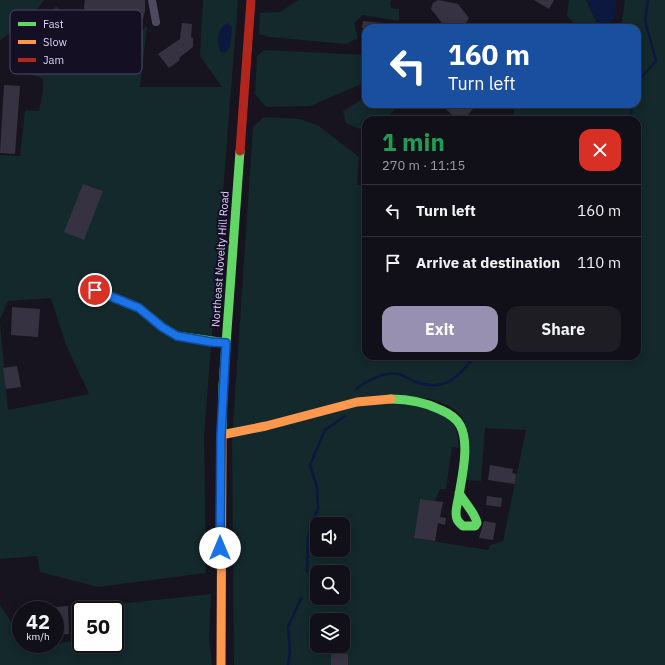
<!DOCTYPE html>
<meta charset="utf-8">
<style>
body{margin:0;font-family:"IBM Plex Sans",sans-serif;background:#1e1d24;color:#f1f3f6;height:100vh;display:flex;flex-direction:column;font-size:15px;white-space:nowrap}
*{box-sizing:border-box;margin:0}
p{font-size:13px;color:#9c9ca1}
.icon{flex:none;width:22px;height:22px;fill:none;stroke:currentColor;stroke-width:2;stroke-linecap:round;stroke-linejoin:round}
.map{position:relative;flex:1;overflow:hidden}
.panel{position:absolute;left:362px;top:116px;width:279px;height:244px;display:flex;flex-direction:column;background:#110f17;border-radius:12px;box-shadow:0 2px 10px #0003,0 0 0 1px #302f36}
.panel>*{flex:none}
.banner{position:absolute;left:362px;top:24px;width:279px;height:84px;border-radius:12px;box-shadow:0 2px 10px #0003,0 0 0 1px #302f36;background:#1a4fa0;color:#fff;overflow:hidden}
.buttons{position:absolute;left:310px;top:517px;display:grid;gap:8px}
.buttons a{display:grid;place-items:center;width:40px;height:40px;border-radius:8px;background:#110f17;box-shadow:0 2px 10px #0003,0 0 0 1px #302f36;font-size:20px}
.speed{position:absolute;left:12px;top:601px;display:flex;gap:8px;font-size:20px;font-weight:700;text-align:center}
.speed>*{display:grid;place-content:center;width:52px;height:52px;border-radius:50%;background:#110f17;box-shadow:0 2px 10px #0003,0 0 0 1px #302f36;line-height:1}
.speed small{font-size:10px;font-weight:400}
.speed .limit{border:2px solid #111;border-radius:6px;background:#fff;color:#111}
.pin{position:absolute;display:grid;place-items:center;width:34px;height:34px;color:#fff;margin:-17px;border:2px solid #fff;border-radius:50%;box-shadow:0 1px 4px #0007}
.me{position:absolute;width:44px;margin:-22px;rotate:0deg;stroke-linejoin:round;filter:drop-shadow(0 0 3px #0008)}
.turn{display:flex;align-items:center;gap:14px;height:84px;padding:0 20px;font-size:18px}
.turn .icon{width:52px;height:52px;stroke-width:2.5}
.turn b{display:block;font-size:28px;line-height:34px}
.round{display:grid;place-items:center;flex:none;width:42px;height:42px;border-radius:12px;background:#1e1d24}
.headline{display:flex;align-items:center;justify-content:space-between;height:68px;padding:0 20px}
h1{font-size:24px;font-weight:800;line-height:30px;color:#1e9e55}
.button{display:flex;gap:8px;margin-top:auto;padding:8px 20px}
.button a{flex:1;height:46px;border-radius:12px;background:#9890b0;color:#fff;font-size:16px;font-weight:800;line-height:46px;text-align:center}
.button a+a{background:#1e1d24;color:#f1f3f6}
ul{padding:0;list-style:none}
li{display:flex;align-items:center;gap:12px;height:52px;padding:0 20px;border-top:1px solid #302f36}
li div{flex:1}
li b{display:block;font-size:15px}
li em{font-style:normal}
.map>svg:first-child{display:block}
.green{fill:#13292c;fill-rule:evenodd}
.water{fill:#0c183e}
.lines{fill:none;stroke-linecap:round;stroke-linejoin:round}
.stream{stroke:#0c183e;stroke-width:2.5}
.building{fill:#363241}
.street{stroke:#4d4960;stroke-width:8}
.fast{stroke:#63d668;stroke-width:9}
.slow{stroke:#ff974d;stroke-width:9}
.jam{stroke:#b3261e;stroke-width:9}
.route-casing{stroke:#114b97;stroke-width:10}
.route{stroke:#1a73e8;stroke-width:7}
.labels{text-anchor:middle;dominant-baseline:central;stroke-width:4;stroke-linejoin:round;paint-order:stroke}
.street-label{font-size:11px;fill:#ddd3fe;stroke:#150f24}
.key{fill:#150f24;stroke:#514a65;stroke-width:1}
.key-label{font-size:11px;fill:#ddd3fe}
</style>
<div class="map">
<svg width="665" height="665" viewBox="0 0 665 665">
<rect width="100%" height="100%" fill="#17141f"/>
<path class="green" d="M0 0H44L34 14 0 41Z
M203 0H238L204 436 206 573 98 587 40 572 37 556 0 559V322L8 410 89 394 66 345 51 298 8 301 0 319V155L20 156 25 110 39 111 43 91V78L24 73 12 44 43 22 56 6 89 36 97 39 114 42 132 39 147 26 140 87H222L200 56Z
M298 0H393L390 1 391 8 399 9V21L363 15 354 23 358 38 346 44 270 37 259 34 260 13 280 12Z
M569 0H586L596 21 605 28H578L567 16Z
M625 0H665V665H234L232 440 253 127 264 117 300 119 319 126 359 157 357 185H366V356H637V120H512L515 104H637V28H621ZM429 398C435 401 443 403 449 406 477 420 466 455 465 480L481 481 485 428 526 430 503 541 490 545 488 550 414 538 420 499 435 501 440 489H446L452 447 459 448C458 442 458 435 456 429 449 408 420 406 401 402ZM317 524H343V550H317ZM317 572H343V598H317ZM317 620H343V646H317Z
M264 50 366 55V82L310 106 266 107 255 94 257 56Z
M366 97V104H423L420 108 397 106 386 120H366V127L360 129 346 123 343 111Z
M211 594 209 638 212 665H0V605L12 623 21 628V644H55L71 641 75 634 73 609ZM81 610H115V644H81Z"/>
<path class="water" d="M586 0H616C618 10 615 20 608 28 596 27 591 9 586 0Z
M228 23 232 28 230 47 225 53 220 51C217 41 216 29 228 23Z"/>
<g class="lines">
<path class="stream" d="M637 85 638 81 656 61 645 20 648 0
M629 120 633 104
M356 389C366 381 385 371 399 374 405 376 410 380 416 382 446 392 457 378 475 356
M307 572 308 537 318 507 317 487 310 465 325 430 345 416
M288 665 290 652 288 627 301 598"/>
</g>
<path class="building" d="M85 0H145V11L142 22 136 28 125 35 111 36 97 30 87 19 84 7Z
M438 0 458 4 469 18 463 28H446L431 9 433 3Z
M534 0H554L549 9Z
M363 21 383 23V28H362Z
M182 23 192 24 191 37 193 38V47L179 58 180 60 169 68 158 54 180 39Z
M4 85 20 86 15 154 0 153Z
M451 104H477L464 120H457L446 109Z
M83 184 103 191 84 240 64 232Z
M12 307 40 309 38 337 11 335Z
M17 366 21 387 6 389 3 368Z
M490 465 513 469 512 473 516 474 515 484 488 480Z
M487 496 502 498 501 507 486 505Z
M420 499 443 502 440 517 446 518 445 525 438 523 435 541 414 538Z
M484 521 496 523 493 540 479 538Z
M68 606 69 634H55V607Z
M331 654H348V665H331Z"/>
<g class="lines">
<path class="street" d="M152 0 156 22"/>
<path class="fast" d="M95 290 139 308 162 327 177 336 226 343
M391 399C409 399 425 402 441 410 448 413 456 418 460 425 470 443 462 476 459 495 458 502 454 512 457 519 458 522 461 524 463 526H475L477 523C476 514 464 502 459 493
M222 436 223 386 240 151"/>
<path class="slow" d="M221 435 266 426 357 402 391 399
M221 665 222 436"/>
<path class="jam" d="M240 151 251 0"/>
</g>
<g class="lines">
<g class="route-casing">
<path id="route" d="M95 290 139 308 162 327 177 336 211 342 226 343 221 435 220 548"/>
</g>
<use href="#route" class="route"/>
</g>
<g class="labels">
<g class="street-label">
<text transform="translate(220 259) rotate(-86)">Northeast Novelty Hill Road</text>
</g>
</g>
<rect x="10" y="10" width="132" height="64" rx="6" class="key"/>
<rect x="18" y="22" width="18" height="4" fill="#63d668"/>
<rect x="18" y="40" width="18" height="4" fill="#ff974d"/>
<rect x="18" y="58" width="18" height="4" fill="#b3261e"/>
<g class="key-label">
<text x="43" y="28">Fast</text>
<text x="43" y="46">Slow</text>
<text x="43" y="64">Jam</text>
</g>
</svg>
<div class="buttons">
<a><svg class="icon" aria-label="sound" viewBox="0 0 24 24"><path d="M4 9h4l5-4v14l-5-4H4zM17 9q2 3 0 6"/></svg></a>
<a><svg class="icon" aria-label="search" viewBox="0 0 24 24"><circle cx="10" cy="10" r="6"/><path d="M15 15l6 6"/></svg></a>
<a><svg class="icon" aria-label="layers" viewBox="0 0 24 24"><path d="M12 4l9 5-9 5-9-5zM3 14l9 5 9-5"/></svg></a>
</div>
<div class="speed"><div>42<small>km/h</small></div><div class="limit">50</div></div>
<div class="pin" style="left:95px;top:290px;background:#d93025"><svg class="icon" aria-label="arrive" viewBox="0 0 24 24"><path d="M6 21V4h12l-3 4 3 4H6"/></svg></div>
<svg class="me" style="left:220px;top:548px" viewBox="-20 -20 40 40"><circle r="19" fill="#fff"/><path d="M0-13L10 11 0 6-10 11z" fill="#1a73e8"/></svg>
<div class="banner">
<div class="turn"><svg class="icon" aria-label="left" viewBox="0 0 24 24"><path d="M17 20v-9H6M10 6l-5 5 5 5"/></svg><div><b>160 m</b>Turn left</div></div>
</div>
<section class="panel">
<div class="headline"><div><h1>1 min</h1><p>270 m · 11:15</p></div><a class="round" style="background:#d93025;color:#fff"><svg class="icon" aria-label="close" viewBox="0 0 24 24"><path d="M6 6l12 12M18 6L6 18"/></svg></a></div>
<ul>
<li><svg class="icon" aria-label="left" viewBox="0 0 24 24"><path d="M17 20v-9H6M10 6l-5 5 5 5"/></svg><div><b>Turn left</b></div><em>160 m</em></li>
<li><svg class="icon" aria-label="arrive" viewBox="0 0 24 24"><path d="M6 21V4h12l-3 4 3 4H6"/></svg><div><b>Arrive at destination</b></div><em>110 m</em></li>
</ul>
<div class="button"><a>Exit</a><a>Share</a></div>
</section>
</div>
